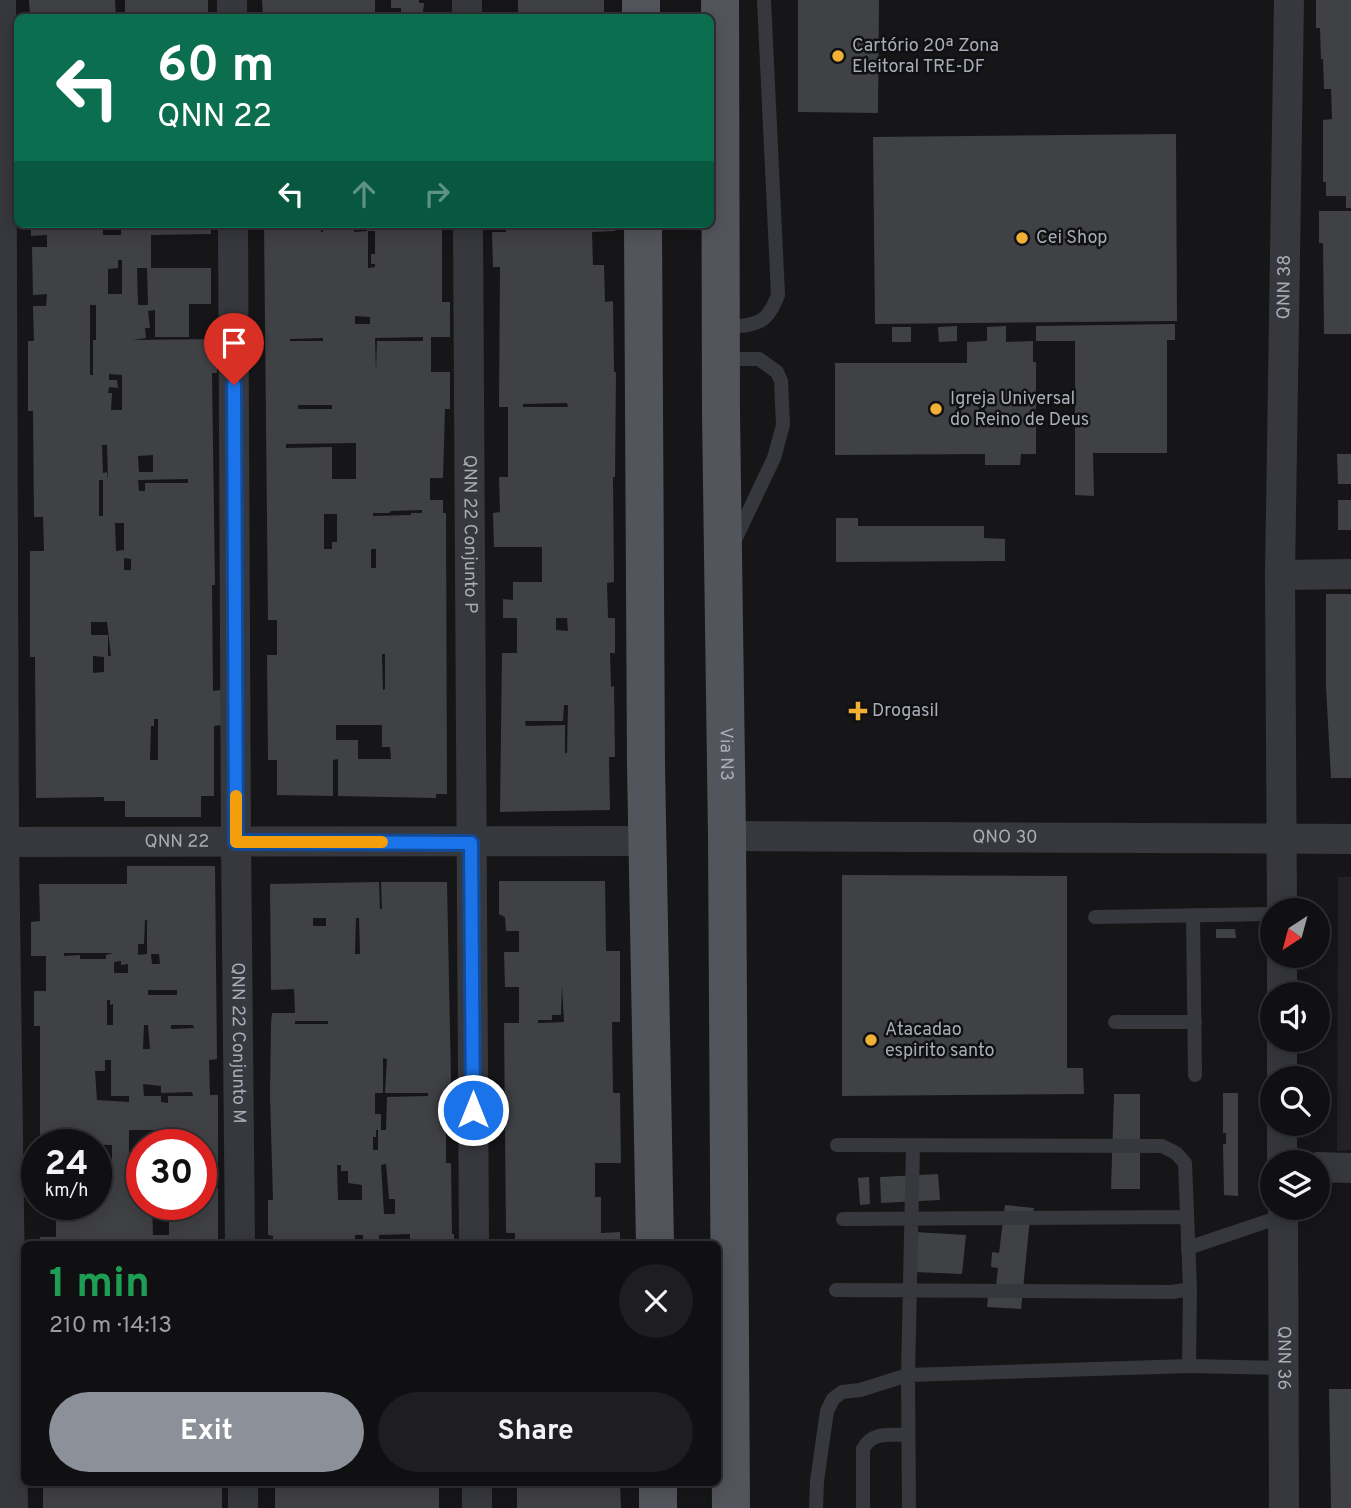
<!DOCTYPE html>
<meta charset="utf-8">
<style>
body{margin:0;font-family:Overpass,sans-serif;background:#1e1e20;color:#f1f3f6;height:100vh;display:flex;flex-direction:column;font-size:26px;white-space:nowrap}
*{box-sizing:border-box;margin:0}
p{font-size:23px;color:#9c9d9f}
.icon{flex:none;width:38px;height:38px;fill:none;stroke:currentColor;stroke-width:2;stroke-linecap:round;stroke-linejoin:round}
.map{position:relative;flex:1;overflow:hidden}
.side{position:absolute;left:21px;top:1241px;width:700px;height:245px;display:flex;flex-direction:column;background:#101012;border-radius:10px;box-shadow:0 4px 18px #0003,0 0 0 2px #303032}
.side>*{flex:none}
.hud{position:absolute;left:14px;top:14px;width:700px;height:214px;border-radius:10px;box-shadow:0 4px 18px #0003,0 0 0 2px #303032;background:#0b6e4f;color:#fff;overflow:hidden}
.needle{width:46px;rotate:216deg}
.controls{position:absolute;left:1260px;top:898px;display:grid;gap:14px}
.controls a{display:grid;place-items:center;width:70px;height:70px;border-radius:50%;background:#101012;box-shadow:0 4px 18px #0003,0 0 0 2px #303032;font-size:35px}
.speed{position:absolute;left:21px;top:1129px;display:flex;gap:14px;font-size:35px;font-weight:700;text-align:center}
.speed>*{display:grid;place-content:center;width:91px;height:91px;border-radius:50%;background:#101012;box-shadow:0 4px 18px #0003,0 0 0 2px #303032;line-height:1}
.speed small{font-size:18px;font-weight:400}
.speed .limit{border:10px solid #d22;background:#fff;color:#111}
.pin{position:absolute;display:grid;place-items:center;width:60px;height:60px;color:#fff;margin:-72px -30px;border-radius:50% 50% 50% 0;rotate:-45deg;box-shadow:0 0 7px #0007}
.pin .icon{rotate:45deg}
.me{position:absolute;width:77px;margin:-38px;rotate:0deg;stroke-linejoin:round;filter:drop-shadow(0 0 5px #0008)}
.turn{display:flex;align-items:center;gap:24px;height:147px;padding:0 28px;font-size:32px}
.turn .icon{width:91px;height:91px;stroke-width:2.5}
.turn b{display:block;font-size:49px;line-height:60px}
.lanes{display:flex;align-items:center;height:66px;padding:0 28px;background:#0003;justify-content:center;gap:35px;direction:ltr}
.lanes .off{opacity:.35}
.round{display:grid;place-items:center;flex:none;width:74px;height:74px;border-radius:37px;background:#1e1e20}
.headline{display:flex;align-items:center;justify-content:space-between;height:119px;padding:0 28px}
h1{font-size:42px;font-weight:700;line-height:52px;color:#1e9e55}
.primary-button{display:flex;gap:14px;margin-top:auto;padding:14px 28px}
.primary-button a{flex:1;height:80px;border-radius:42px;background:#8c9099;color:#fff;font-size:28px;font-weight:700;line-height:80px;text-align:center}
.primary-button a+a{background:#1e1e20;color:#f1f3f6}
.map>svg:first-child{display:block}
.built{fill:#222225}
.building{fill:#404145;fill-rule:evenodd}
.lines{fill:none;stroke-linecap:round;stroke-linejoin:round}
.service{stroke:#37383d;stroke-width:14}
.minor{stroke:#37383d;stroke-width:30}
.primary{stroke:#53555c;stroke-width:38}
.route-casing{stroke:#114b97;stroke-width:18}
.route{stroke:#1a73e8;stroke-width:12}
.slow{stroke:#f59e0b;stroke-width:12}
.poi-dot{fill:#f2b134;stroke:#111113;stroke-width:2.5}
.labels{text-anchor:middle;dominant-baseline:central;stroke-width:5;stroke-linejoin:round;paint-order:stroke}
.poi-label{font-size:18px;fill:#a8adb8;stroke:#111113;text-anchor:start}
.street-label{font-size:18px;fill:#a8adb8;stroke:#111113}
</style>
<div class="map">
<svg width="1351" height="1508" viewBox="0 0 1351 1508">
<rect width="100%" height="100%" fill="#161618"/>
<path class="built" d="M1338 877H1351V1150L1337 1151Z"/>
<path class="building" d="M29 0H115L116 18H30Z
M125 0H208V18H125Z
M262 0H375V18H263Z
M391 0H419V3H424L423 12H420V18H401V8H391Z
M518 0H604V18H518Z
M798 0H879L878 113 798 112Z
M1316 0H1351V208H1346V196H1326V182H1323V120L1332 119 1331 89H1324L1323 59H1321L1320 28H1316Z
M1176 134 1177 321 875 324 873 137Z
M1319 211H1351V334H1324L1323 243H1319Z
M31 224H103V235H121V224H211V234L151 235V268H211V304H189V337H155V310L148 311 150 328H145L146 338 133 340 217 339V373H212L215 585H212L213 691 221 690V725L214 726V796H201V817H125V801H104V797L36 798 35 657H30V551H44L43 517H34L33 411H28V341H34L33 306H46L47 294 33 295 32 247H47V235L31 236ZM118 260H122V294H108V269L118 268ZM137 268H147L148 305H138ZM90 305H96V340H93V375H90ZM109 374 122 375V410H111L112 393H108L109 387 118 388 117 380H109ZM102 445H107L108 480 107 472 103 473ZM153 455V472H139L138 456ZM188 479V483H145V491H139L138 480ZM99 480H103V516H99ZM115 523H124V550L116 551ZM124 558 131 559V570H124ZM91 622H107L111 656H108V635H91ZM93 656 104 657V672L93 673ZM154 719H158V760H150L151 726H154Z
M264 224H321V232H323V224H354V232L367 231V224H442V302H450V337H431V372H450V409H445L443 478H430V500H443V513H446L447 794H436V798L338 796V759L333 760V796L277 795V760H268L267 655H277V620H268ZM368 231H375V254H371V264H375V267L368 268ZM355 316 370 317V324H355ZM423 337V341H377L376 372 375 338ZM323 338V341H290V339ZM298 405H332V409H298ZM356 443V479H332V447L286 448V444ZM422 510V513H411V515L373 516V513H389L391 511ZM324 514H337V542H332V549H324ZM371 549H376V568H371ZM382 654H385V689L383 690ZM336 725H382V747H390L391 759H358V740H336Z
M506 224H615V231L592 232 593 265H604L605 302 613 301 614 372H616L615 477H613L614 582 607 583 608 618H615V653H610L611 687 614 686 615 757H609L610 810 500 812 502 653H517V618H503V599L513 600V582H542V547H494L493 513 500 512 499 477H508V407H499L500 267H493L492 232H506ZM567 403 568 407H523V404ZM556 618H567L568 631 556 630ZM564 705H568L567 753H565V725L526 726 525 721H563Z
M1175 324V340H1167V453H1093L1094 496 1075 495V341H1036V326Z
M957 326V341L939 342 938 327Z
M1006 326V342L1033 341V362H1036V454H1021L1020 465H985V454L835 455V363H967V342L987 341V327Z
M892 327H911V342H892Z
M1337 454H1351V484H1338Z
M1338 500H1351V530H1338Z
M836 518H858V526H984V538L1005 539V561L836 562Z
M1326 594H1351V778H1331L1326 687Z
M127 866H215L217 1059 209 1060 210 1095H218V1165L201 1166V1144H153V1133H170V1130H129V1166H142V1204H152L153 1235H169V1204H201V1188H218V1244H40V1237H56V1204H96V1159H112V1145L40 1144V1026H34V991H46V956H31V922L40 921 39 884H127ZM145 920H147V954L138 955V944H144ZM64 953H113L106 955V959H80V955L64 956ZM151 954H159L160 964H152ZM121 961V965L128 964V973H114V962ZM148 990H177V995H148ZM107 1000H110V1005L113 1004V1025H107ZM144 1025H148L150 1049H143ZM171 1025H193L194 1028 171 1029ZM105 1060H111V1096H129V1102L97 1100 95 1071H105ZM143 1084 161 1086V1093L192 1092 193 1096H168V1103L161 1102V1096H144Z
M842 875 1067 876V1068H1083L1084 1094 842 1096Z
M499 881H605L606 951H620V1022H612L613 1093H620L621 1163H595V1197H601V1233L620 1232V1244H515V1233H506L504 1023H519V987H505L504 952H519V931H506L505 917 499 914ZM562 986 564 1022 538 1023V1020H552V1015H561Z
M379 882 380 909H382L381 882H447L452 1129H446V1163H451L452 1234H454V1244H386V1239H410V1234L379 1235V1241H384V1244H363V1235H355V1244H273V1236L268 1235V1200H273L270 1095 271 1024 272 1013H295L294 989 271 990 270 884ZM313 918H326V926H313ZM356 918H359L360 954H355ZM295 1021H328V1024H295ZM383 1058 387 1059 385 1093H428V1096L387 1097 386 1130H381V1114H375V1093H383ZM376 1130H378V1150H373V1137H376ZM386 1164 389 1199H395V1214H384L381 1165ZM337 1165H341V1171H348V1183L362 1185V1200H338Z
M1216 929H1235L1236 938H1216Z
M1223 1093H1238V1196L1224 1195 1223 1144H1226V1133H1223Z
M1114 1094H1140V1189H1111Z
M938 1174 940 1200 881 1203 880 1177Z
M869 1177 870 1204 860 1205 858 1178Z
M1005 1205 1034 1208 1029 1228 1021 1309 987 1307 989 1286H996L998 1268 991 1267 992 1252 999 1253Z
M915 1232 966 1235 962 1274 914 1272Z
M1329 1389H1351V1508H1331Z
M43 1482H100V1486H103V1482H222V1508H43Z
M275 1482H335V1486H342L341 1482H439V1508H275Z
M517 1482H620L621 1508H517Z"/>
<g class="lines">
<path class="service" d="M724 328C755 324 766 327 778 295L764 0
M723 359H759L777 372 781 381 783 425 774 458 734 542
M1193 915 1195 1075
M1095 917 1272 914
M1115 1022H1195
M843 1219 1187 1217
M1188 1248 1283 1216
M836 1290 1172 1292 1190 1289 1185 1163 1176 1153 1162 1146 837 1145
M1189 1366 1190 1289
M816 1508 817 1481 827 1411 833 1399 842 1392 860 1390 908 1375 1189 1366 1283 1368
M863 1508V1449C872 1431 891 1435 908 1435
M909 1508 908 1375 913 1146"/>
<g class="minor">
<path d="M1 0 4 842 13 1508"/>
<path d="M232 0V18"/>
<path d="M467 0V18"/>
<path id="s1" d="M233 224 236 842 240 1244"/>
<path id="s2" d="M468 224 474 1244"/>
<path d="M1280 575 1351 574"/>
<path id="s3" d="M727 836 1351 839"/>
<path id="s4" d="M0 842 647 841"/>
<path id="s5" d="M1282 910 1280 575 1289 0"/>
<path d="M1282 956V994"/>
<path d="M1282 1040V1078"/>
<path d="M1282 1124V1162"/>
<path d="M1318 1167 1351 1168"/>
<path id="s6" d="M1283 1208 1284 1508"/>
<path d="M243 1482V1508"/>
<path d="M477 1482V1508"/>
</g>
<g class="primary">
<path d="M641 0V18"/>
<path id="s7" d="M720 0 721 413 727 836 731 1508"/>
<path d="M643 224 646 766 655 1244"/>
<path d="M658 1508V1482"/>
</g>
</g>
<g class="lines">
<g class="route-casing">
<path id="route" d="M234 385 236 842 471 843 473 1110"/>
</g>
<use href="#route" class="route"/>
<path class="slow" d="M236 796V842H382"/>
</g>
<g class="poi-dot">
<circle cx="838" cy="56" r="7"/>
<circle cx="1022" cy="238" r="7"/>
<circle cx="936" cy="409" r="7"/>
<path d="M854.5 700.5h7v7h7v7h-7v7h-7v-7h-7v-7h7z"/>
<circle cx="871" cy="1040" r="7"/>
</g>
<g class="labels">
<g class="poi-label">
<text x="852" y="46">Cartório 20ª Zona<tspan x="852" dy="21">Eleitoral TRE-DF</tspan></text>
<text x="1036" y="238">Cei Shop</text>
<text x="950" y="399">Igreja Universal<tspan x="950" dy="21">do Reino de Deus</tspan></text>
<text x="872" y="711">Drogasil</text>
<text x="885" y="1030">Atacadao<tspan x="885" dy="21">espirito santo</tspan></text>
</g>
<g class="street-label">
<text stroke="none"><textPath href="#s5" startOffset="623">QNN 38</textPath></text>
<text stroke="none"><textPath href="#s2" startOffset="310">QNN 22 Conjunto P</textPath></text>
<text stroke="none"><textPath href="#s7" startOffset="754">Via N3</textPath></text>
<text stroke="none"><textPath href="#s3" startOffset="278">QNO 30</textPath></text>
<text stroke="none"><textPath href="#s4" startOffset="177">QNN 22</textPath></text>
<text stroke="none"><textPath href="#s1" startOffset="819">QNN 22 Conjunto M</textPath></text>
<text stroke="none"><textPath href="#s6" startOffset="150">QNN 36</textPath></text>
</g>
</g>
</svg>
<div class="controls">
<a><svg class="needle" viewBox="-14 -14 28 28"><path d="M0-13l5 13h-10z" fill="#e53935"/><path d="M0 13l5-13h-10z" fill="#9c9d9f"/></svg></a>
<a><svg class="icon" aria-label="sound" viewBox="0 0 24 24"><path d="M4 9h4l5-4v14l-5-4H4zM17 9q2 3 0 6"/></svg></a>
<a><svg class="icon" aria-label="search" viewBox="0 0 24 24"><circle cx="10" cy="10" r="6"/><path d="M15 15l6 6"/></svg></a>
<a><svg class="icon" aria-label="layers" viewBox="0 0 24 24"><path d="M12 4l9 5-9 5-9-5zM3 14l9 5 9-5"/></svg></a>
</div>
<div class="speed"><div>24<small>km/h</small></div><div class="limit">30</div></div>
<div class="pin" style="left:234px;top:385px;background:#d93025"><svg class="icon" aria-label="arrive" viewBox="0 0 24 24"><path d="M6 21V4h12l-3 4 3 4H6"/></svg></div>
<svg class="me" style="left:473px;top:1110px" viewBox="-20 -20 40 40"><circle r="17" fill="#1a73e8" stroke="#fff" stroke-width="3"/><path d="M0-11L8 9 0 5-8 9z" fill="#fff"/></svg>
<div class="hud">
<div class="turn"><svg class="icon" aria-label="left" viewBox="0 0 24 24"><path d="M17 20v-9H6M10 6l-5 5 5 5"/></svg><div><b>60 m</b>QNN 22</div></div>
<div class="lanes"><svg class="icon" aria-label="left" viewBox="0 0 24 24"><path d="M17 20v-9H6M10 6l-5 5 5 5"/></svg><svg class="icon off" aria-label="ahead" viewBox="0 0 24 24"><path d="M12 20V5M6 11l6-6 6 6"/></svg><svg class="icon off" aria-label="right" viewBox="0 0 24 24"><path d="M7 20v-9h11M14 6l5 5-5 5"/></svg></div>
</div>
<section class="side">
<div class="headline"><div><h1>1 min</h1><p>210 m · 14:13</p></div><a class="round"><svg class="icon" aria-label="close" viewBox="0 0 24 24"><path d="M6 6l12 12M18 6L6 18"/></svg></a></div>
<div class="primary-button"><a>Exit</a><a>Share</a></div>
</section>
</div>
